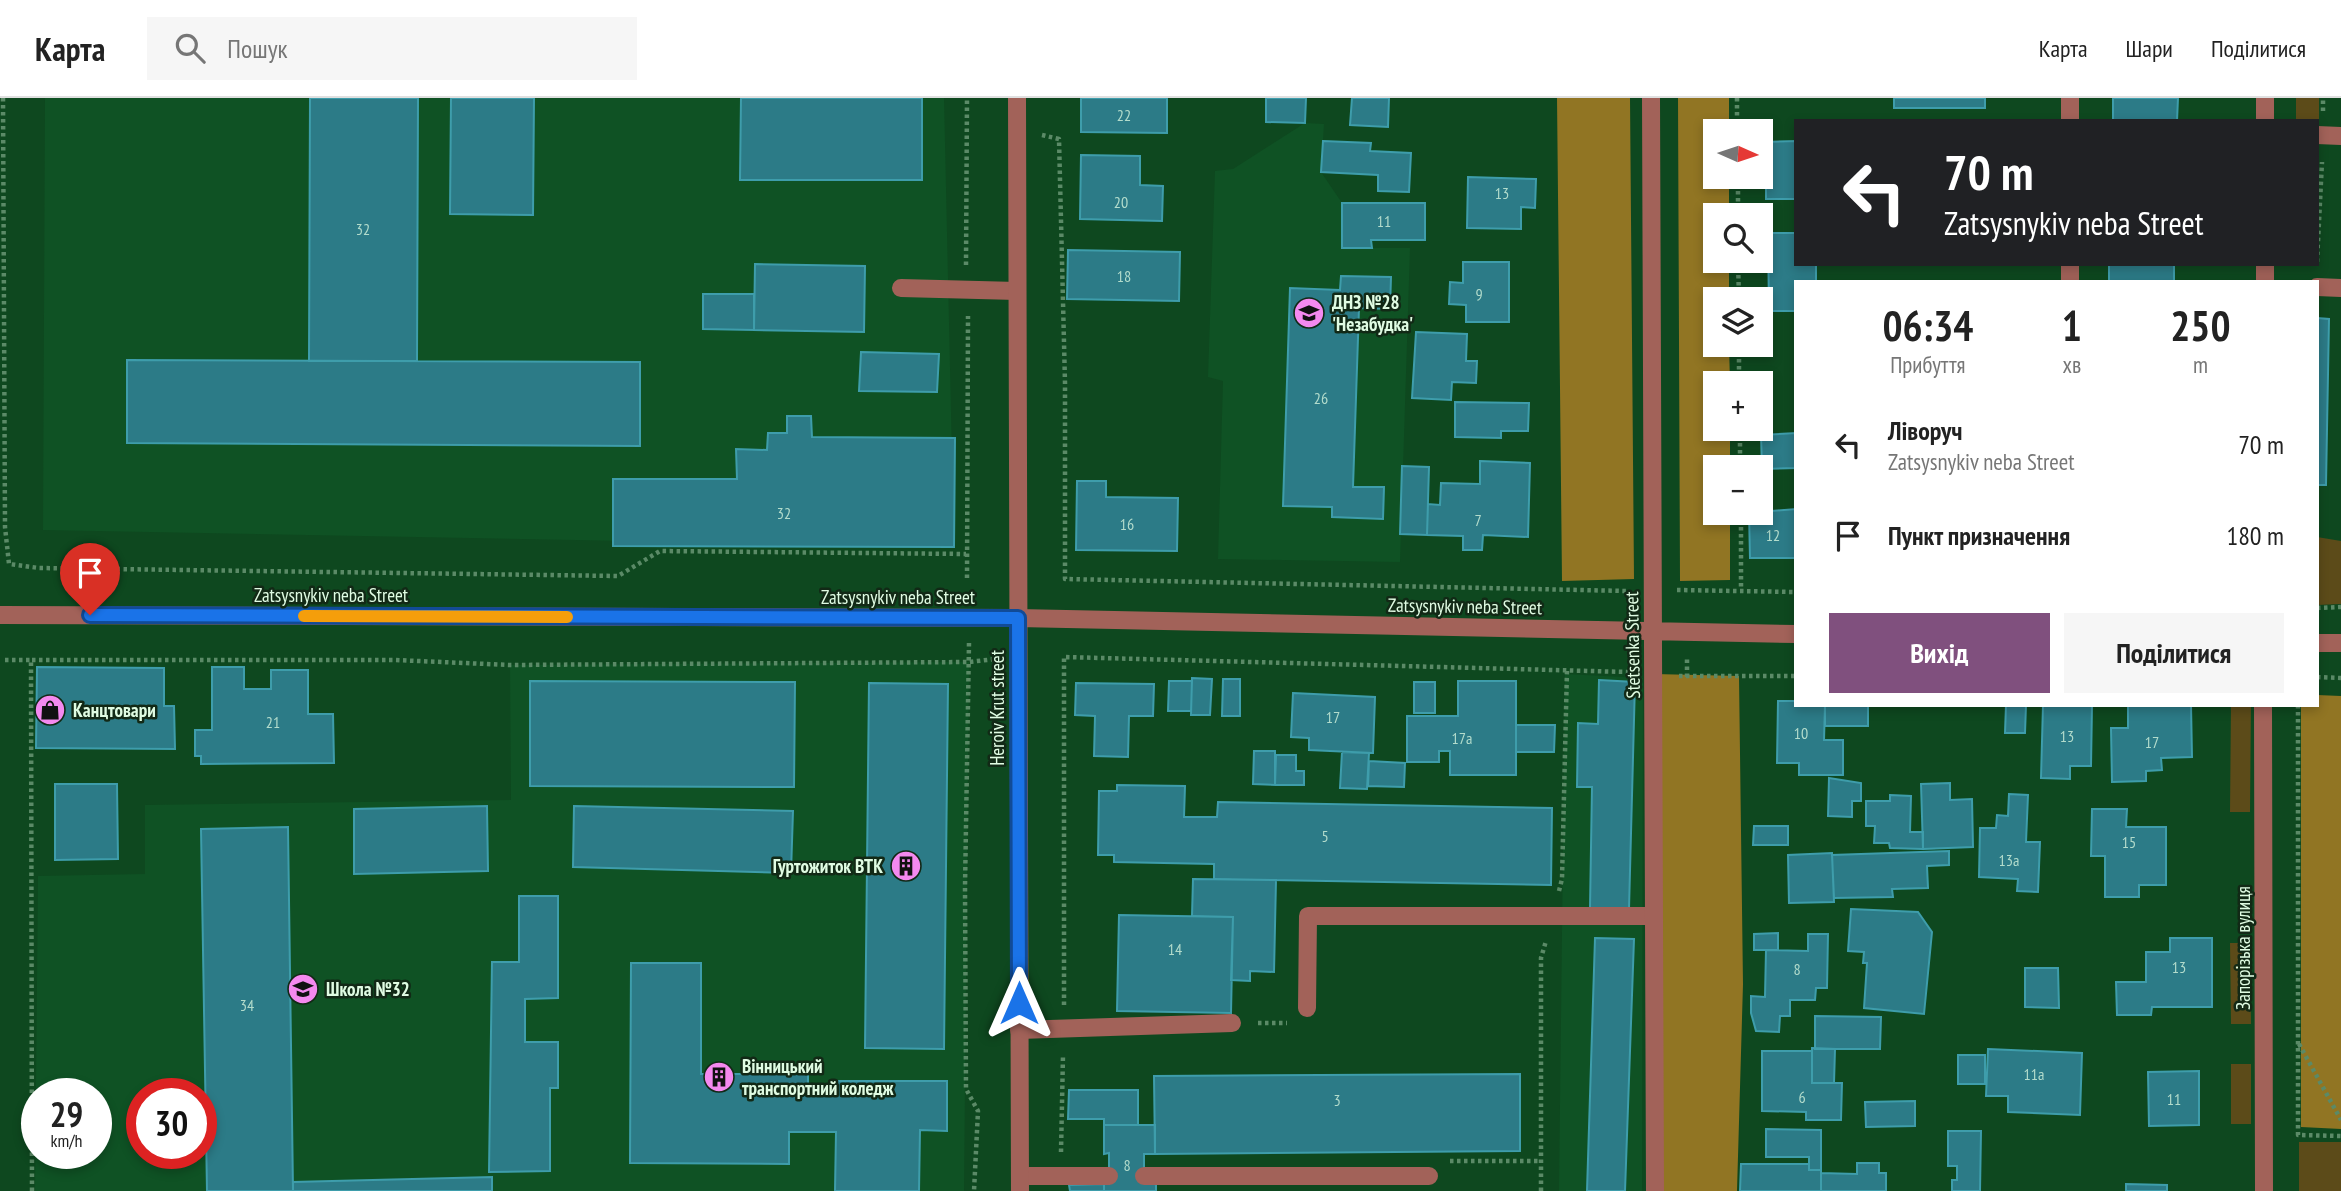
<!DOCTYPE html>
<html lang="uk">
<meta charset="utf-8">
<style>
body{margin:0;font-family:"PT Sans Narrow",sans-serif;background:#f6f6f6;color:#222;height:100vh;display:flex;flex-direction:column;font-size:26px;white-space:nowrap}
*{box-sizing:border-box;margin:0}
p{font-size:23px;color:#767676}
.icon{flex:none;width:38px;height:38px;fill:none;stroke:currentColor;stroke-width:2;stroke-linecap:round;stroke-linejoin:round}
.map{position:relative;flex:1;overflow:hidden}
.details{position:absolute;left:1794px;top:182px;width:525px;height:427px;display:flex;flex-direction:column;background:#fff;border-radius:0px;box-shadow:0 4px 10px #0003}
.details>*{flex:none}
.hud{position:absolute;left:1794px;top:21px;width:525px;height:147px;border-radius:0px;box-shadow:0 4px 10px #0003;background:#202124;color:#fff;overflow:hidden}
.needle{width:46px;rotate:93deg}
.controls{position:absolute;left:1703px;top:21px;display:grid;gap:14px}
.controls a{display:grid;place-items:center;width:70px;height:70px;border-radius:0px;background:#fff;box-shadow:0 4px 10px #0003;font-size:35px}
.speed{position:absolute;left:21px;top:980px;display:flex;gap:14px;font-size:35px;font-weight:700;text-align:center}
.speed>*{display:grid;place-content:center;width:91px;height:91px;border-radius:50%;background:#fff;box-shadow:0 4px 10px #0003;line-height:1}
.speed small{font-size:18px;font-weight:400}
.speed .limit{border:10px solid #d22;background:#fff;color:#111}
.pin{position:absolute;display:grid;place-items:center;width:60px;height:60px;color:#fff;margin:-72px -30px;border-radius:50% 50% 50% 0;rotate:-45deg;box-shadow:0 0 7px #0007}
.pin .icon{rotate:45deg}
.me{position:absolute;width:77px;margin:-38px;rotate:0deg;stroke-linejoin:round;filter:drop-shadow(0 0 5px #0008)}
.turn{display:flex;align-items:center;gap:24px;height:147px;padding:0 35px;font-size:32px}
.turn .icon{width:91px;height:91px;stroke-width:2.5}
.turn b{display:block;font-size:49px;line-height:60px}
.eta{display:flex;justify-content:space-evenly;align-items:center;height:119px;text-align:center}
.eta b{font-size:42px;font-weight:700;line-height:49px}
.primary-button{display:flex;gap:14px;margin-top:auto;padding:14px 35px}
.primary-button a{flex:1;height:80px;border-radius:0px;background:#80507e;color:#fff;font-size:28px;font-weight:700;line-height:80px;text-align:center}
.primary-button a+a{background:#f6f6f6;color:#222}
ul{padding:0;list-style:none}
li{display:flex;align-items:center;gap:21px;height:91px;padding:0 35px}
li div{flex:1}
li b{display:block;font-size:26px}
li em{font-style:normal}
header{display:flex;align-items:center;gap:42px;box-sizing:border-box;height:98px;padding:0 35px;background:#fff;border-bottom:2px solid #e0e0e0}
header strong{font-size:33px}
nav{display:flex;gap:38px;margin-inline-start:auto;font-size:24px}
.search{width:490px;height:63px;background:#f6f6f6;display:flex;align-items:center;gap:18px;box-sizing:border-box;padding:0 24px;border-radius:0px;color:#767676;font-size:26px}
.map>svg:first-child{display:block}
.built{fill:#0f5224;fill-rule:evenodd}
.green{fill:#5c4b19}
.forest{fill:#917523}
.building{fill:#2c7b87;stroke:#3e9dab;stroke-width:2}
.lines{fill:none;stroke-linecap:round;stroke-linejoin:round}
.path{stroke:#5b8a67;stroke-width:4.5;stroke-dasharray:3.5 3.5;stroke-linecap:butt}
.service{stroke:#a26259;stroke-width:18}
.minor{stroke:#a26259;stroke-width:18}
.route-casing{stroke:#114b97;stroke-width:18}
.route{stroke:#1a73e8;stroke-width:12}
.slow{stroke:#f59e0b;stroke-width:12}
.labels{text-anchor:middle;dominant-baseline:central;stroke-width:5;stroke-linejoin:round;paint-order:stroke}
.number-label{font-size:16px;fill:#b3dccc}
.poi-label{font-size:19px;font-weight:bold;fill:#e0fce3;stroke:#122916;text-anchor:start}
.street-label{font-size:19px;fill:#e0fce3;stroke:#122916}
</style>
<header>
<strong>Карта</strong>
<div class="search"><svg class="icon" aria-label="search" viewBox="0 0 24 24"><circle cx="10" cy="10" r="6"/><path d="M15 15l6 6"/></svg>Пошук</div>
<nav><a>Карта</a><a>Шари</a><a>Поділитися</a></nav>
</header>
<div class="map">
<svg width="2341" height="1093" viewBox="0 0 2341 1093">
<rect width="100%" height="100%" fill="#0e481f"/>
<path class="built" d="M45 0H944L954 449 43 432Z
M1305 25 1324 26 1321 74 1342 105V150H1410L1400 464 1218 461 1223 283 1208 279 1215 73 1233 71Z
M969 564 964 1093H35L38 778 145 776V707L511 702 510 567ZM37 996H96V1055H37ZM142 996H201V1055H142Z
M1565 576 1643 580 1642 1093H1559Z"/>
<path class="green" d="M2296 0H2319V29L2317 23H2296Z
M2317 439 2341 443V506L2317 507Z
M2231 607H2251L2250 714H2230Z
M2230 845H2250L2251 926H2231Z
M2231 966H2251V1026H2231Z
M2299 1044H2341V1093H2299Z"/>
<path class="forest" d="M1557 0H1630L1634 481 1562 483Z
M1678 0H1729V33H1715V79H1729V117H1715V163H1729V201H1715V247H1729L1730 285H1715V331H1730V369H1715V415H1730V482L1680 483Z
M1654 576 1739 578 1743 886 1737 1093H1655Z
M2317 597 2341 598V1031L2301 1029V607H2317Z"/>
<path class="building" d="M310 0H418L417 263H309Z
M451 0H534L533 117 450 116Z
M741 0H922V82H740Z
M1081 0H1167V35L1081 34Z
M1266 0H1306L1305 25 1266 24Z
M1352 0H1389L1388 29 1350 27Z
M1894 0H1985V10H1894Z
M2113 0H2178L2177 23H2113Z
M1323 43 1371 45 1370 53 1411 55 1409 94 1378 93V77L1321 74Z
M1796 43V101H1766V72H1760V49H1765V44Z
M1081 57 1140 58V87L1163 88 1162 123 1080 121Z
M1468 79 1536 81 1535 110 1521 109V131L1467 130Z
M1342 105H1425V142H1371L1372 150H1342Z
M1768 135H1796V166H1816V184H1796V213H1769Z
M1068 152 1180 154 1179 203 1067 201Z
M1463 164H1509V224H1466V207L1449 206 1450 184 1463 185Z
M755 166 865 168 864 234 754 232Z
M2109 166H2174V184H2109Z
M1341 178 1391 179 1390 211 1359 210 1353 389H1384L1383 421 1332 419V409L1283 408 1290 190 1340 192Z
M703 196H754V232L703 231Z
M2317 220 2329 221 2326 387H2317Z
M1416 234 1467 236 1466 263H1477L1476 285 1452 284 1451 302 1412 300Z
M861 254 939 256 937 294 859 293Z
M127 262 640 264V348L127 345Z
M1455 304 1529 305 1528 333H1501V340L1455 339Z
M787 318H811L812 339 955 340 954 449 613 448V381H737L736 351 767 352 768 335H787Z
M1796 335V370L1762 371 1761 337Z
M1480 363 1530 365 1528 439 1483 437 1482 452H1463V438L1427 437 1428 406 1440 407 1441 385 1480 386Z
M1402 368 1429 369 1427 437 1400 436Z
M1077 383H1106V399L1178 400 1177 453 1076 452Z
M1796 411V460H1750L1749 415Z
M37 569 164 570V608H174L175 651 36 650Z
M212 569H244V591H271V572H308V616H333L334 665 201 666V658H195V632H212Z
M1192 580 1212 581 1210 617H1191Z
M1223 581H1240V618H1222Z
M1599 582 1635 584 1629 811 1590 810 1592 689H1577L1578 625 1598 626Z
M530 583 795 584 794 689 530 688Z
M1169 583H1192L1191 613H1168Z
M1458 583H1516V677H1450V653H1439V664H1407V618H1458Z
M1414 584H1435V615H1414Z
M869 585 948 586 944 951 865 950Z
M1076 585 1154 586 1153 618H1129L1128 659 1094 658 1095 618 1075 617Z
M1293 595 1375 599 1373 655 1309 652V640L1291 639Z
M1778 603H1796V607H1825L1824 642H1843V677H1799V665H1777Z
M1825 607H1868V628H1825Z
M2006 607H2026L2025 635H2005Z
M2043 607H2092L2091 668H2070V681L2041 680Z
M2128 607H2191L2192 659 2161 660 2162 672 2146 673V683L2112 684 2111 630H2128Z
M1516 627H1555L1554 654H1516Z
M1254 653H1275V687L1253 686Z
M1342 654 1369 655 1367 691 1340 690Z
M1276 657H1296V673H1304V687H1275Z
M1369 663 1405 665 1404 689 1368 688Z
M1829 680 1861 685V703H1852V719L1828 718Z
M1950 685V702L1972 701 1973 749 1923 751 1921 686Z
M55 686H117L118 761 55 762Z
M1117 687 1185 688 1184 719H1217L1218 704 1552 710 1551 787 1214 781V766L1114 764V757H1098L1099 693H1117Z
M2009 696 2028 697 2026 744H2040L2038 794 2017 793 2018 781 1979 779 1980 730H1996L1997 717 2008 718Z
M1890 697 1911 698 1910 734H1923V751L1890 750 1889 745H1874L1875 728H1866V703H1890Z
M487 708 488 773 354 776V711Z
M574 708 793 713 791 775 573 769Z
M2092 711H2127L2126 729H2166V787H2139V799H2105V758H2091Z
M1754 728H1788V747H1753Z
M288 729 293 1093H207L201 731Z
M1949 753V767L1927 768 1928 790 1892 791 1893 799 1834 800 1832 757Z
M1832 755 1834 804 1789 805 1788 757Z
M1193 781 1276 782 1274 874 1250 873V883L1231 882 1233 819 1192 818Z
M519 798H558V900L525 901V944H558V990H550V1073L489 1074 492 864H519Z
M1851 811 1918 814 1932 834 1924 916 1864 910 1867 865H1863L1864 854 1848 853Z
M1119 817 1233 819 1231 915 1117 913Z
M1778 835V852H1754V836Z
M1808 836H1828L1827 890H1816L1815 902H1790V918H1780L1779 934 1756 933 1751 915V898L1765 899 1766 852 1808 853Z
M1595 840 1634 841 1625 1093H1587Z
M2170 840H2212V909H2152L2151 917H2117L2116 884H2146V854H2170Z
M631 865H701V976H808V992H831V983H947V1033L920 1032 919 1093H835L836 1034H789V1066L630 1065Z
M2025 870H2058L2059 910 2025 909Z
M1815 918 1881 919 1880 951H1815Z
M1812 950 1835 951 1834 985H1812Z
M1988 951 2082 955 2080 1017 2008 1014V998H1986Z
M1762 953H1812V985H1842L1841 1022H1806V1014L1762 1013Z
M1958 957H1985V986H1958Z
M2199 973V1027L2149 1028 2148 974Z
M1520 976V1053L1155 1056 1154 978Z
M1069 992H1138V1027H1104V1021H1068Z
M1915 1003V1028L1866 1029 1865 1004Z
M1104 1027H1155V1056H1144V1078L1156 1087V1093H1104V1086H1109V1055L1104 1056Z
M1766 1031 1821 1032V1072H1809V1059H1766Z
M1948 1033H1981L1980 1093H1952V1082H1957V1068H1948Z
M1857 1065H1879V1075H1886V1093H1821V1075L1857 1076Z
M1741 1066H1809V1072H1821V1093H1740Z
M492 1079V1093H293V1084Z
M1104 1086V1093H1070L1069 1087Z
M2126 1086 2167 1087V1093H2126Z"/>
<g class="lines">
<path class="path" d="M3 0 5 429 9 466 39 470 618 478 660 453 966 456
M1737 0V33
M2323 13V0
M1042 37 1059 41 1065 285V481L1627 493
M1738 79V117
M1738 163 1739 201
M2317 164 2322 64
M966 167 967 0
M1739 247V285
M1740 331V369
M1741 415V492
M967 480 968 218
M1677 492 1796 494
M2317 510 2341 509
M969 545 965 789 966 991 978 1013 974 1093
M5 562H31
M1679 578H1796
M1687 579V558
M2317 579 2341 580
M2298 607V1037L2341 1038
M1559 793 1562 781 1567 571
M1064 907V559L1628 574
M1258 925H1287
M2299 946 2341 1022
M1061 1054 1063 957
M1450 1063H1541
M32 1093 31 562H395L510 567 969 564 995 561
M1541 1093V860L1546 843"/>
<path class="service" d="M2070 23V0
M2317 37 2341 38
M2070 184V166
M2317 189 2341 190
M901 190 1017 193
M1307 910 1308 818H1654
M1019 932 1232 925
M1020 1078H1109
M1144 1078H1429"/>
<path class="minor" d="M1017 0 1020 1093
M1651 0 1655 1093
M2265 0V23
M2265 184V166
M0 517 1018 520 1796 536
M2317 545H2341
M2263 607 2264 1093"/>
</g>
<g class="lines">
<g class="route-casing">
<path id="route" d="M90 517 1018 520 1019 905"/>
</g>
<use href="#route" class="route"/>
<path class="slow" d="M304 518 567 519"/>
</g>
<defs>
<g id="school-disc" transform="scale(1.575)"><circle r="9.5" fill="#f489ef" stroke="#122916"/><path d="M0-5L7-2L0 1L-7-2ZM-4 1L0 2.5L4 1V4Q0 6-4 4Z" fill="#111"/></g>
<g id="shop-disc" transform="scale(1.575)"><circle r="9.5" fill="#f489ef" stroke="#122916"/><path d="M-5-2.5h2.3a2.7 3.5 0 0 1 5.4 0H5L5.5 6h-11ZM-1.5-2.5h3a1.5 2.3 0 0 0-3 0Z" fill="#111"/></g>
<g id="building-disc" transform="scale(1.575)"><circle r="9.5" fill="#f489ef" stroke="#122916"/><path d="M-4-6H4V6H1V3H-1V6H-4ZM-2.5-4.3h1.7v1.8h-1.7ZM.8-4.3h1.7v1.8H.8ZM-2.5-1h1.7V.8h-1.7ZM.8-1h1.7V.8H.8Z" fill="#111"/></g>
</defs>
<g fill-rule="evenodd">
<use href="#school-disc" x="1309" y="215"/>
<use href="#shop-disc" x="50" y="612"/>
<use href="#building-disc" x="906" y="768"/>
<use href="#school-disc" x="303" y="891"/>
<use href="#building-disc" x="719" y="979"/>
</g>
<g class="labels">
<g class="number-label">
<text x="1124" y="17">22</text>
<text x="1502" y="95">13</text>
<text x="1121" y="104">20</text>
<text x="1384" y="123">11</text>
<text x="363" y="131">32</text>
<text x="1124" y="178">18</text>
<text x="1479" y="196">9</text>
<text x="1321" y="300">26</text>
<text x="784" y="415">32</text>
<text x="1478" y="422">7</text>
<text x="1127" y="426">16</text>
<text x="1773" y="437">12</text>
<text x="1333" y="619">17</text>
<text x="273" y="624">21</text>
<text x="1801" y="635">10</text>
<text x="2067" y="638">13</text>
<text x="1462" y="640">17а</text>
<text x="2152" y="644">17</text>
<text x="1325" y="738">5</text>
<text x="2129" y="744">15</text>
<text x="2009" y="762">13а</text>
<text x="1175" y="851">14</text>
<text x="2179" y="869">13</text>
<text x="1797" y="871">8</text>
<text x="247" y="907">34</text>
<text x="2034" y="976">11а</text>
<text x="1802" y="999">6</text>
<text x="2174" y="1001">11</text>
<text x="1337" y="1002">3</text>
<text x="1127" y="1067">8</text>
</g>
<g class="poi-label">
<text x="1332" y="204">ДНЗ №28<tspan x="1332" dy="22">'Незабудка'</tspan></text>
<text x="73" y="612">Канцтовари</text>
<text x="883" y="768" text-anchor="end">Гуртожиток ВТК</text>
<text x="326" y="891">Школа №32</text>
<text x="742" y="968">Вінницький<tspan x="742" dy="22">транспортний коледж</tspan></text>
</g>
<g class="street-label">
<text x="331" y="497">Zatsysnykiv neba Street</text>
<text x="898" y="499">Zatsysnykiv neba Street</text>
<text transform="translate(1465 508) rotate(1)">Zatsysnykiv neba Street</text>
<text transform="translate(1632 547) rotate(-91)">Stetsenka Street</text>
<text transform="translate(997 610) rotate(-90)">Heroiv Krut street</text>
<text transform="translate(2243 850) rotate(-90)">Запорізька вулиця</text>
</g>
</g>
</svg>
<div class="controls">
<a><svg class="needle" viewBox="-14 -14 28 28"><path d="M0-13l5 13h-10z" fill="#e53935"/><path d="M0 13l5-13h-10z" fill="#767676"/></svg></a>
<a><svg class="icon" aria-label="search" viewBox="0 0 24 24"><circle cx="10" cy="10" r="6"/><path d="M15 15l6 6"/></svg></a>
<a><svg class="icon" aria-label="layers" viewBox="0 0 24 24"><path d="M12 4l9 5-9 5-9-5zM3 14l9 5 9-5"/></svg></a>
<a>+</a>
<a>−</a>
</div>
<div class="speed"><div>29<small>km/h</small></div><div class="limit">30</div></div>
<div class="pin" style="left:90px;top:517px;background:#d93025"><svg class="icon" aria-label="arrive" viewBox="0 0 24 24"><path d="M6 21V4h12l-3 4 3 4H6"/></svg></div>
<svg class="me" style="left:1019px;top:905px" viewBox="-20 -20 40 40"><path d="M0-17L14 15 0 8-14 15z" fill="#1a73e8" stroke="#fff" stroke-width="4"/></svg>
<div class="hud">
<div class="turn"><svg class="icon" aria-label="left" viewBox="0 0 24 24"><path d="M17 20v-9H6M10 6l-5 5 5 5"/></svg><div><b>70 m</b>Zatsysnykiv neba Street</div></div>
</div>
<section class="details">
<div class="eta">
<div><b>06:34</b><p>Прибуття</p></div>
<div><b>1</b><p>хв</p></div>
<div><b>250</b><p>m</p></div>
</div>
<ul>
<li><svg class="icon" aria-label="left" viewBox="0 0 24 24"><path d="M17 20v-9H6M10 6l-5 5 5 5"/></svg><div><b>Ліворуч</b><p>Zatsysnykiv neba Street</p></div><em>70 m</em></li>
<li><svg class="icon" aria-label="arrive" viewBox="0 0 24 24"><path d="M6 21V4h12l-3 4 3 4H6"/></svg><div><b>Пункт призначення</b></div><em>180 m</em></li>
</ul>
<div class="primary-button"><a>Вихід</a><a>Поділитися</a></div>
</section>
</div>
